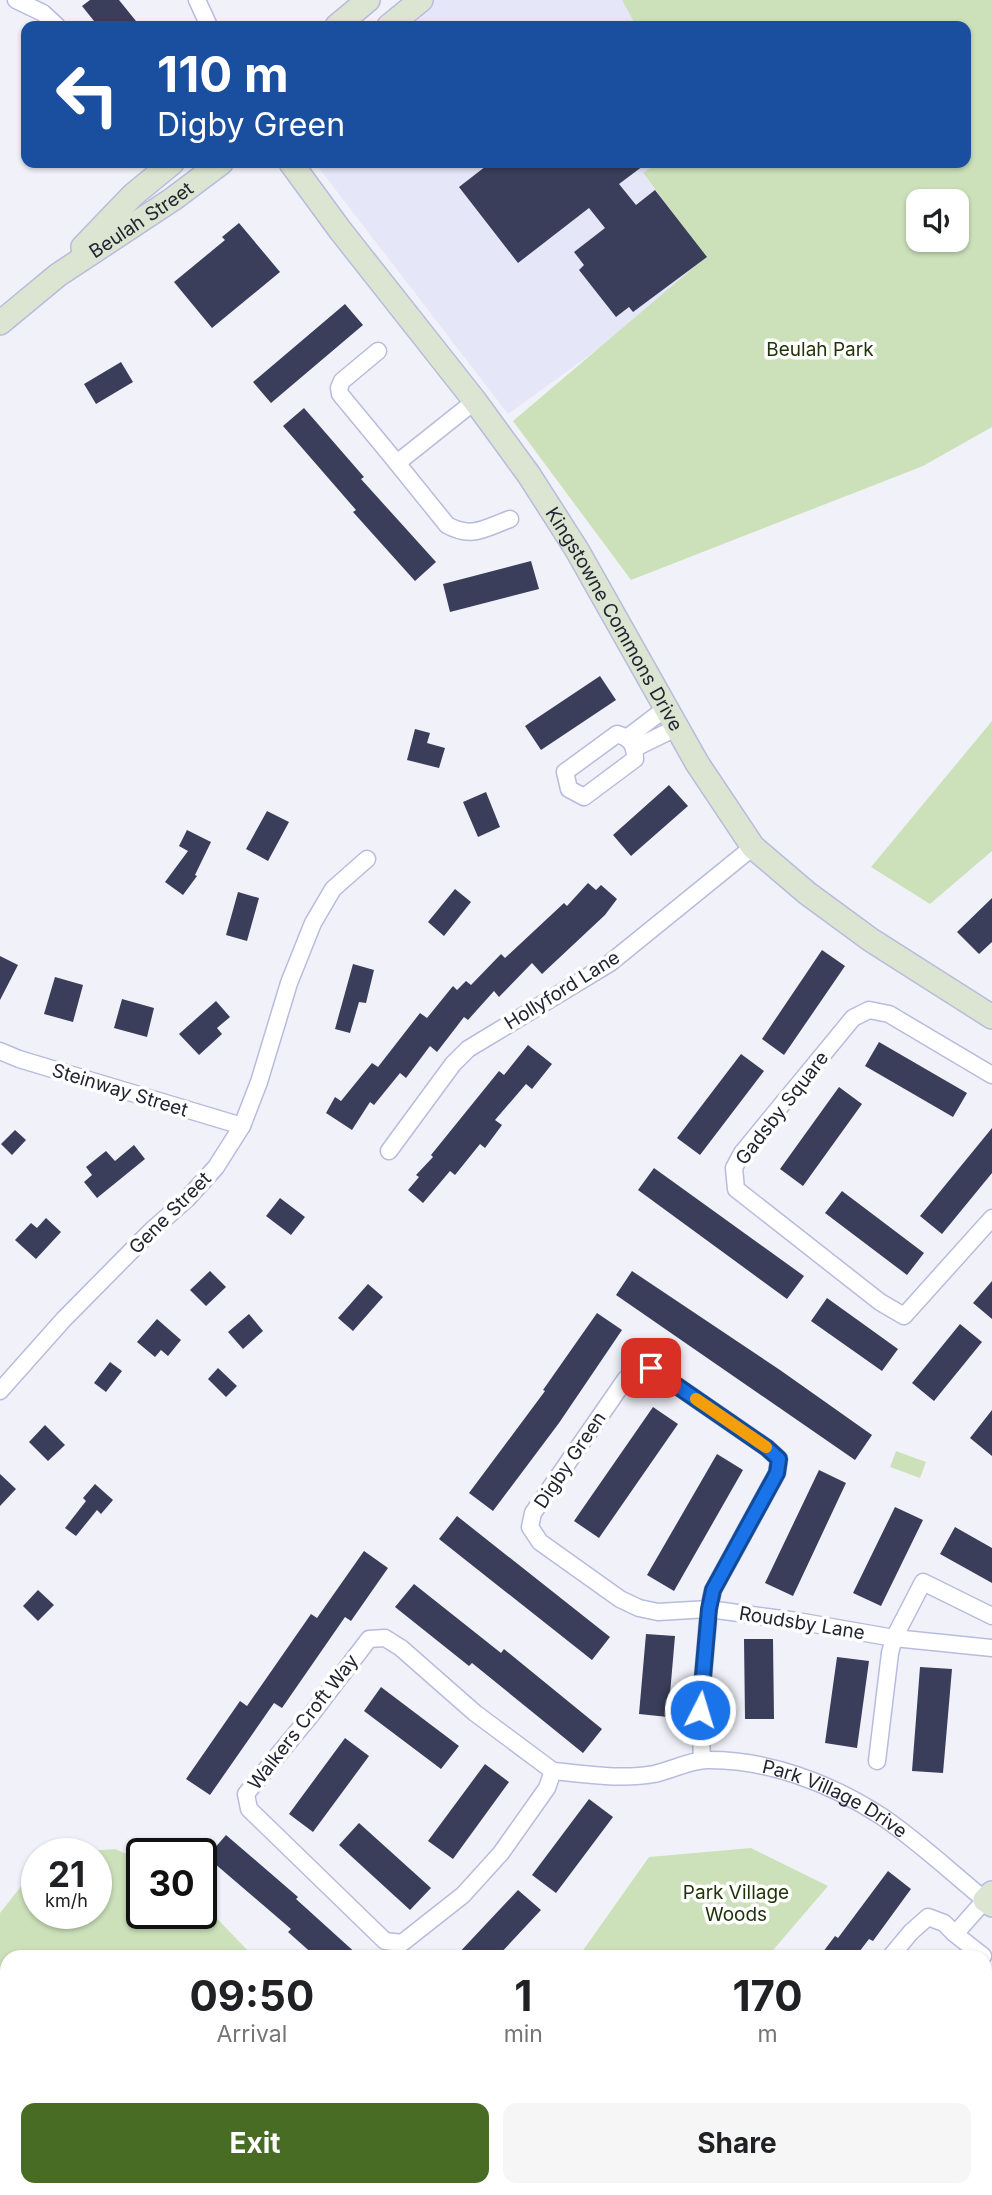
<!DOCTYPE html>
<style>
body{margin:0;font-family:Inter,sans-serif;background:#f6f6f6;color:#202124;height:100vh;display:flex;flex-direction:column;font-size:26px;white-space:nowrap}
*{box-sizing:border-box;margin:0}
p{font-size:23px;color:#757577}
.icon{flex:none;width:38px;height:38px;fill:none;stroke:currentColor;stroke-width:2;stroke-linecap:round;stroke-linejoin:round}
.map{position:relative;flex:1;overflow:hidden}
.side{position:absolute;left:0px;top:1950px;width:992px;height:247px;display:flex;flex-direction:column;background:#fff;border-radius:21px 21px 0 0;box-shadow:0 2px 5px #0004}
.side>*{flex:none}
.top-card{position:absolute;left:21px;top:21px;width:950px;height:147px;border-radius:14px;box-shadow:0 2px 5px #0004;background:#1a4fa0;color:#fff;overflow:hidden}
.tools{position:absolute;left:906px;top:189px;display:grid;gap:14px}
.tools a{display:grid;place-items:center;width:63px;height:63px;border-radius:14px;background:#fff;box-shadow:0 2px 5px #0004;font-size:35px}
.speed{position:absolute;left:21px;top:1838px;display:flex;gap:14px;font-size:35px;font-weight:700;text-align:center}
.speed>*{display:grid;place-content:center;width:91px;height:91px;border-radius:50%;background:#fff;box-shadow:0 2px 5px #0004;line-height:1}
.speed small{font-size:18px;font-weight:400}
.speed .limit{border:4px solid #111;border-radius:10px;background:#fff;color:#111}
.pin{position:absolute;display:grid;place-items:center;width:60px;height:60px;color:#fff;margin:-30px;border-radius:14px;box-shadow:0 4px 10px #0006}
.me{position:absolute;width:77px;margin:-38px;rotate:5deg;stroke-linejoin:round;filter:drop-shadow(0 0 5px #0008)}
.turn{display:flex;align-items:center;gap:24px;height:147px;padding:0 21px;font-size:32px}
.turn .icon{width:91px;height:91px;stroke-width:2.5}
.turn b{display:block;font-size:49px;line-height:60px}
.eta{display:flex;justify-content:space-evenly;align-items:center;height:119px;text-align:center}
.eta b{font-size:42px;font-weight:700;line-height:49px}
.cta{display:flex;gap:14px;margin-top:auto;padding:14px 21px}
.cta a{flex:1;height:80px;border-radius:14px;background:#496c24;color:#fff;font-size:28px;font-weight:700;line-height:80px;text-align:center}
.cta a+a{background:#f6f6f6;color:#202124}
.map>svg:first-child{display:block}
.built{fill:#e5e7f9}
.green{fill:#cce1ba;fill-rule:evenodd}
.building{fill:#3a3e5a}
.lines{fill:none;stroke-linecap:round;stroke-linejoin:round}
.street-casing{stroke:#b7bcde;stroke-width:19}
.secondary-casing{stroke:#b7bcde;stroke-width:26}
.street{stroke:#fff;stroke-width:16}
.secondary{stroke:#dbe5d1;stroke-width:23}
.route-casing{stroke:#114b97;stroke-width:18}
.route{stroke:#1a73e8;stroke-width:12}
.slow{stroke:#f59e0b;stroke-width:12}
.labels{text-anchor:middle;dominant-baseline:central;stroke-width:7;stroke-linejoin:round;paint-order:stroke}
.street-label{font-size:19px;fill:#232431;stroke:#fff}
.park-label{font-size:19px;fill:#1f3208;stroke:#fff}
</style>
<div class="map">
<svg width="992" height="2195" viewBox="0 0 992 2195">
<rect width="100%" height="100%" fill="#f1f2f9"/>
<path class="built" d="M413 0H622L636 26H384Z
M315 163H657L643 174 707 257 674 294 508 414Z"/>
<path class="green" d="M622 0H992V427L923 466 631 580 513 421 706 257 643 173 657 163H966V26H636ZM919 201H957V240H919Z
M992 721V851L930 904 871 867Z
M896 1451 926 1462 920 1478 890 1467Z
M751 1848 828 1886 768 1956H579L649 1857Z
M115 1849 142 1860V1913H201V1902L253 1956H7V2189H790L792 2195H0V1913L37 1866V1913H96V1853H62Z"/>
<path class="building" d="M90 0H119L140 26H98L82 6Z
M490 163H647L619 184 636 205 655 190 707 257 633 312 629 307 616 317 579 270 584 265 574 252 605 228 589 208 518 263 459 187Z
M239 223 280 272 212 328 174 282 225 240 222 237Z
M345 304 363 325 271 403 253 382Z
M121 362 133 382 96 404 84 384Z
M304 408 364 477 361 479 436 562 415 581 353 512 356 510 283 426Z
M531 561 539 589 450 612 443 584Z
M600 676 616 700 541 750 525 726Z
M415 729 430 733 427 743 445 748 439 768 407 760Z
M669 785 688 806 631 856 613 835Z
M486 792 500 827 478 837 463 802Z
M267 811 289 822 268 861 246 849Z
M187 830 211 842 195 875 197 876 183 895 165 882 188 851 179 846Z
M588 883 596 890 601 885 617 899 605 915 542 974 532 963 499 997 494 991 468 1020 464 1017 437 1052 430 1046 406 1078 400 1073 374 1105 370 1102 352 1130 326 1113 335 1097 341 1101 372 1063 378 1067 420 1013 427 1018 453 986 457 990 466 981 471 985 501 954 505 958 564 903 567 906Z
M455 889 471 902 444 936 428 922Z
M238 892 259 898 247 941 226 935Z
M992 898V942L979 954 957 932Z
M822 950 845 966 784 1055 762 1039Z
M0 956 18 965 0 1000Z
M353 964 374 970 366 1003 359 1002 350 1033 335 1029Z
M55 977 83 985 73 1022 44 1014Z
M122 999 154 1008 147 1037 114 1028Z
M216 1001 230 1017 217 1028 222 1034 199 1055 179 1034Z
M879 1042 967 1093 953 1117 865 1066Z
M528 1045 552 1064 532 1089 526 1084 495 1120 502 1125 485 1148 480 1144 455 1175 450 1171 423 1203 408 1190 419 1177 416 1175 433 1157 431 1155 499 1071 504 1075Z
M741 1054 764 1071 700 1155 677 1138Z
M839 1087 862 1104 803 1186 780 1169Z
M992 1128V1173L942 1234 920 1216Z
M15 1130 26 1140 12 1155 1 1144Z
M134 1145 145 1159 97 1198 84 1182 92 1175 86 1167 106 1151 115 1161Z
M654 1168 804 1276 787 1299 638 1190Z
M842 1191 924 1253 907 1275 825 1213Z
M280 1198 305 1217 291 1235 266 1216Z
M46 1218 61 1232 36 1259 15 1240 31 1223 37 1228Z
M210 1271 226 1287 206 1306 190 1290Z
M632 1271 780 1370 872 1435 855 1460 616 1295Z
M992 1281V1319L973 1303Z
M368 1284 383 1297 353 1331 338 1318Z
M827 1298 898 1349 882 1371 811 1321Z
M597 1313 622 1330 559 1423 493 1511 469 1493 545 1391 543 1390Z
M249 1314 263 1331 243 1349 228 1332Z
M157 1319 181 1340 168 1356 161 1350 155 1357 137 1342Z
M960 1324 982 1342 934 1401 912 1383Z
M110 1362 122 1371 106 1392 94 1383Z
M218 1368 237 1386 226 1397 208 1379Z
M653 1407 678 1424 599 1538 574 1521Z
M992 1410V1456L970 1438Z
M45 1425 65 1445 48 1461 29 1442Z
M717 1454 743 1470 674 1591 647 1575Z
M819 1470 846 1483 793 1596 765 1583Z
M0 1474 16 1489 0 1506Z
M95 1484 113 1500 101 1514 97 1510 76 1536 65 1528 86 1501 83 1498Z
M895 1507 923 1520 881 1606 853 1593Z
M457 1516 610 1637 592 1660 439 1539Z
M955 1527 992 1548V1583L940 1554Z
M364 1551 388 1568 351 1621 345 1617 282 1708 274 1703 210 1795 186 1779 240 1701 247 1706 311 1614 317 1618Z
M414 1584 501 1653 504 1649 602 1729 583 1753 472 1663 469 1666 395 1607Z
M38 1590 54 1605 38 1621 23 1606Z
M646 1634 675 1636 668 1717 639 1714Z
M744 1639H773L774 1719H745Z
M837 1657 869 1661 857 1748 825 1743Z
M920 1667 952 1669 943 1773 912 1771Z
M381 1687 459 1746 441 1769 364 1711Z
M345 1738 369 1756 313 1832 289 1814Z
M485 1764 509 1782 453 1859 428 1841Z
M589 1799 613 1817 556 1893 532 1875Z
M359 1823 431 1888 410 1910 339 1845Z
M226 1835 298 1897 296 1899 359 1956H315L288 1932 291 1929 207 1857Z
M888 1871 911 1889 873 1941 869 1939 856 1956H820L835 1936 838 1938Z
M518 1890 541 1910 498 1956H456Z"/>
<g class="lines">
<g class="street-casing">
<g id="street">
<path d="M16 0 43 13 57 26"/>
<path d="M197 0 209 26"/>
<path d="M378 351 342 381 339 388 340 394 397 463 475 401"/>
<path d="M397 463 447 525C472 539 485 528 510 519"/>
<path d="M617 734C631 738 635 745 635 759L584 797 569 789 565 772Z"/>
<path d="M628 737 666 708"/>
<path d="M635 748 676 728"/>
<path d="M0 1051 19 1059 242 1126"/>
<path d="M992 1075 889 1014 869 1010 853 1018 742 1153 734 1168 736 1189 880 1302 904 1316 992 1218"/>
<path d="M389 1151 453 1064 468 1049 610 963 753 847"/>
<path d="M638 1367 651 1368 767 1448 779 1459 777 1473 713 1590 709 1609 658 1612 639 1608 620 1599 540 1542 530 1527 533 1513 625 1380Z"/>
<path d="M0 1391 64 1319 152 1230 187 1199 216 1167 242 1126 259 1082 289 983 313 923 333 889 367 859"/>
<path d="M385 1638 401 1648 475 1713 553 1771 547 1788 501 1853 463 1895 402 1943 385 1941 249 1809 246 1794 311 1715 369 1639Z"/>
<path d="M702 1760 700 1710 709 1609 797 1621 894 1638 992 1648"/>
<path d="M877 1761 890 1653 894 1638 923 1582 992 1616"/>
<path id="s1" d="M553 1771C586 1774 621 1780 654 1774 672 1770 688 1761 706 1760 767 1759 830 1783 881 1816 917 1840 952 1873 985 1900L955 1934 944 1923 928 1917 911 1932 891 1956"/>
<path d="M955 1934 983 1956"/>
<path d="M896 2189 898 2195"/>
</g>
</g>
<g class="secondary-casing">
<g id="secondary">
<path d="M337 26 368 0"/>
<path d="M389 26 421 0"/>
<path id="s2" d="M291 163 340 230 475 401 529 475 577 550 697 763 753 847 807 893 871 940 992 1017"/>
<path d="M83 247 133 195 172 163"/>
<path id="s3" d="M0 323 58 275 173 199 221 163"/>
<path d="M992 1893 985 1900 992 1905"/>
</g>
</g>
<use href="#street" class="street"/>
<use href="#secondary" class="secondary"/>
</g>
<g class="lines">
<g class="route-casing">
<path id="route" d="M651 1368 767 1448 779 1459 777 1473 713 1590 709 1609 700 1710"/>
</g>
<use href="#route" class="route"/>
<path class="slow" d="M696 1399 766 1447"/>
</g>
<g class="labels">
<g class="street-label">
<text stroke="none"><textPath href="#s3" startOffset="175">Beulah Street</textPath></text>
<text stroke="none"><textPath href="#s2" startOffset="560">Kingstowne Commons Drive</textPath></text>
<text transform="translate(562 990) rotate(-32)">Hollyford Lane</text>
<text transform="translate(120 1090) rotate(17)">Steinway Street</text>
<text transform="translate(782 1108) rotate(-52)">Gadsby Square</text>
<text transform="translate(170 1213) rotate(-45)">Gene Street</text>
<text transform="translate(570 1460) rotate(-56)">Digby Green</text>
<text transform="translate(802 1623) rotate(9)">Roudsby Lane</text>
<text transform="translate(303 1722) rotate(-52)">Walkers Croft Way</text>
<text stroke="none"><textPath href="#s1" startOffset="292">Park Village Drive</textPath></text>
</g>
<g class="park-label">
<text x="820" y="349">Beulah Park</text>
<text x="736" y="1892">Park Village<tspan x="736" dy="22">Woods</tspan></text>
</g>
</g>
</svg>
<div class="tools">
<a><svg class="icon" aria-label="sound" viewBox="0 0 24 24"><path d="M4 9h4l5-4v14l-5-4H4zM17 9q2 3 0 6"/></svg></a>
</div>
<div class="speed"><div>21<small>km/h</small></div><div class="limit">30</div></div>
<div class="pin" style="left:651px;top:1368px;background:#d93025"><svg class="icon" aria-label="arrive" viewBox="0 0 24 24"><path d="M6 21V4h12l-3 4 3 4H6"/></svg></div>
<svg class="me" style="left:700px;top:1710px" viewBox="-20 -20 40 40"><circle r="17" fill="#1a73e8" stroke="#fff" stroke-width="3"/><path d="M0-11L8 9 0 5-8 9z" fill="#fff"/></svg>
<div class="top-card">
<div class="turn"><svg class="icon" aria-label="left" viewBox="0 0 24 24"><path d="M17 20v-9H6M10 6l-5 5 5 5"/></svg><div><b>110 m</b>Digby Green</div></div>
</div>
<section class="side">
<div class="eta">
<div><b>09:50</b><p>Arrival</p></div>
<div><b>1</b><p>min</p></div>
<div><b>170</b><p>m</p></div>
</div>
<div class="cta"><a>Exit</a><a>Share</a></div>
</section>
</div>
